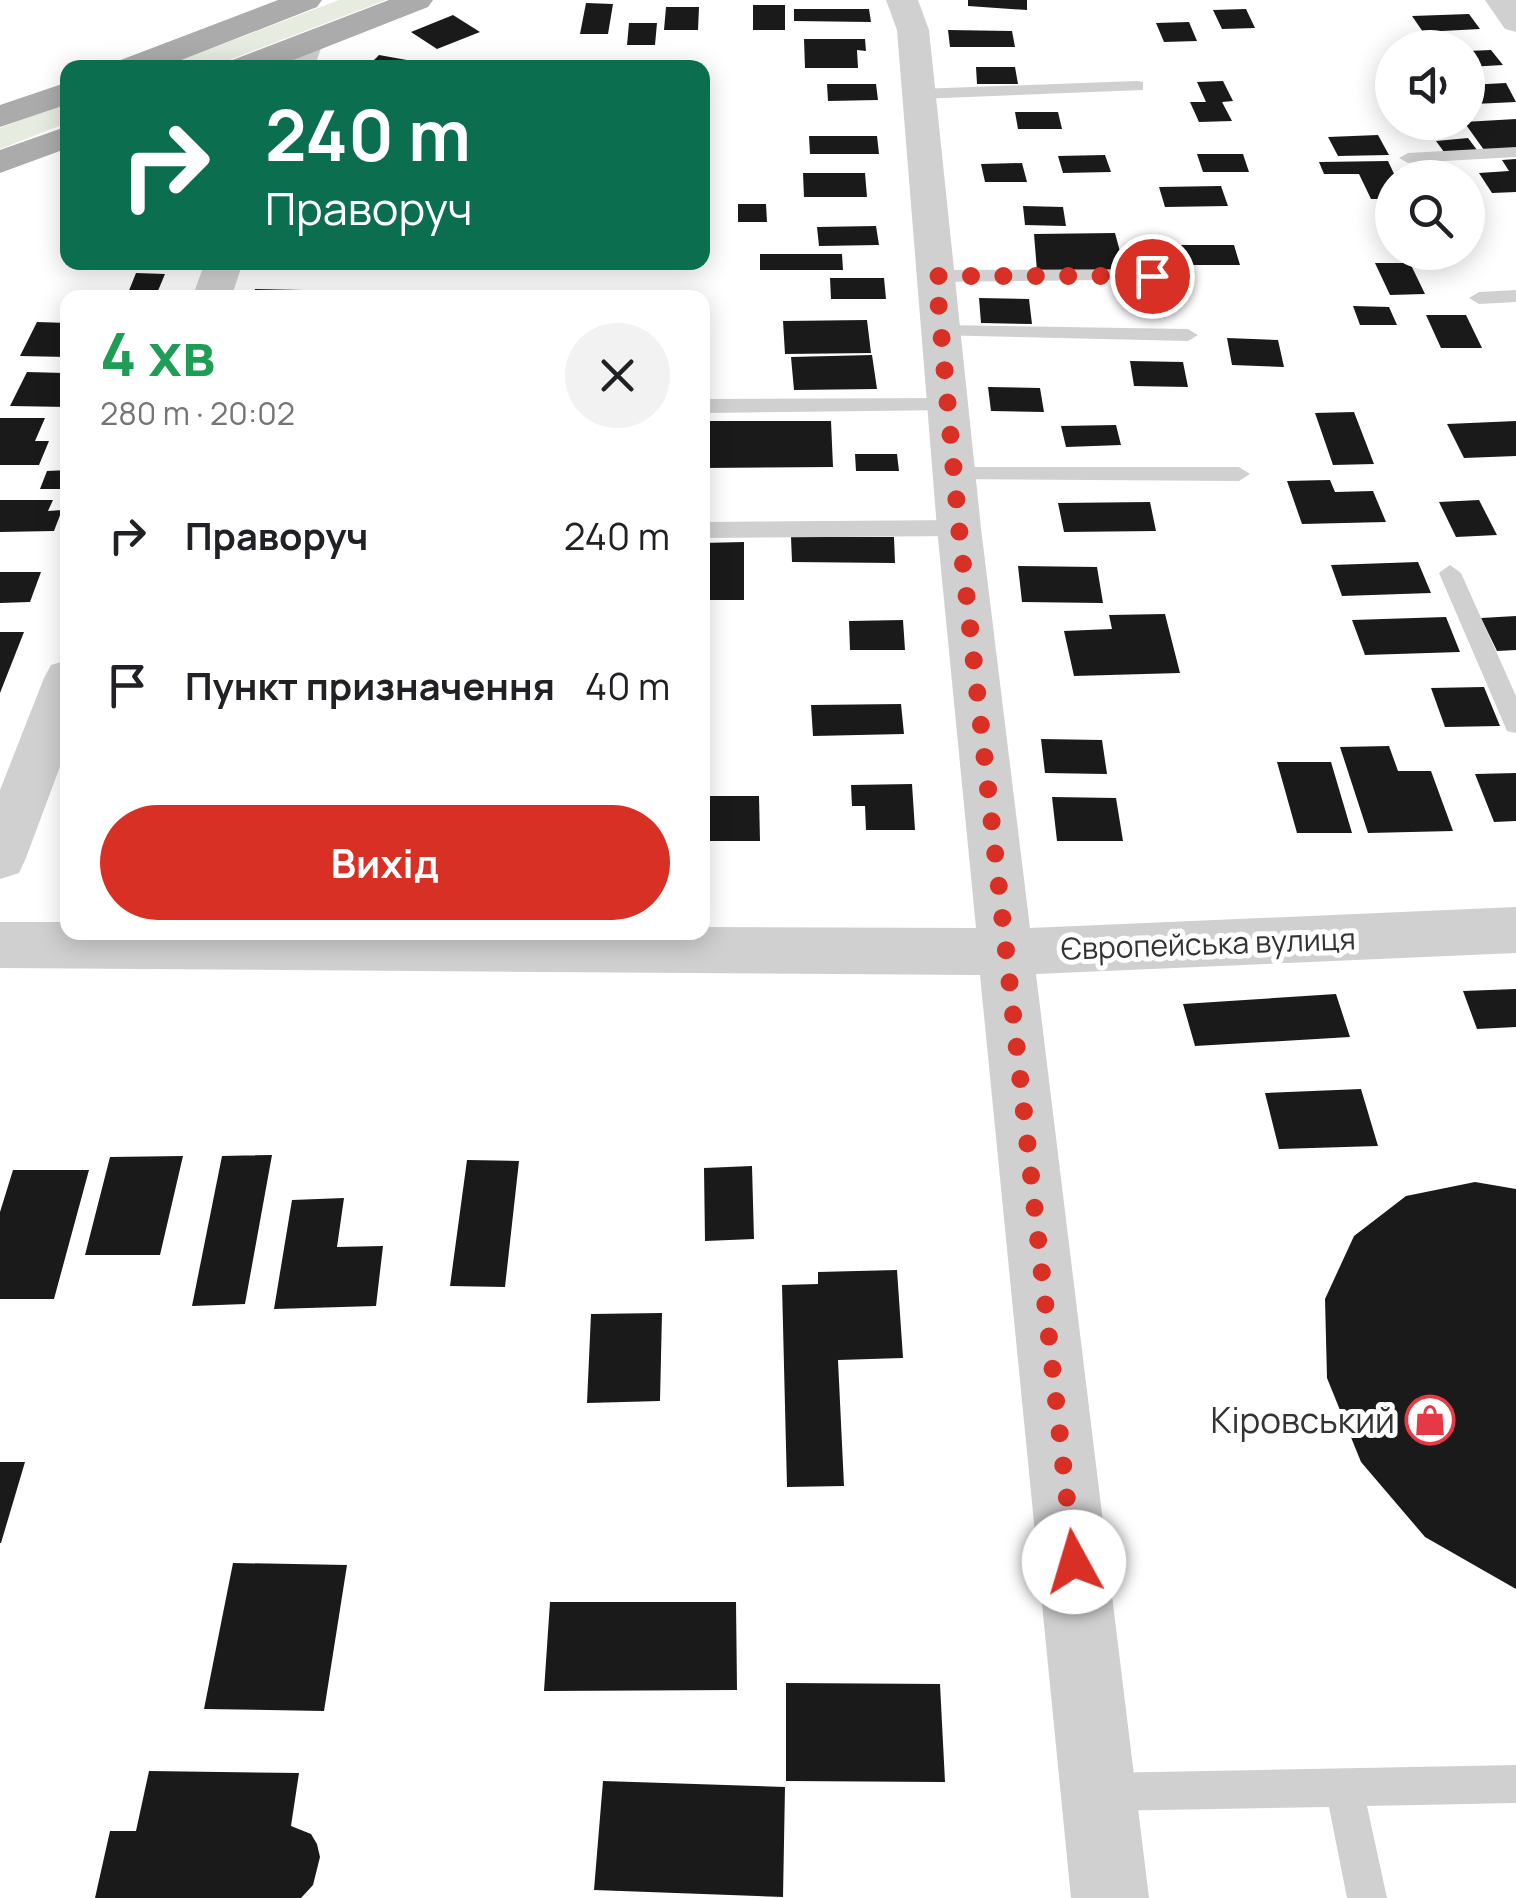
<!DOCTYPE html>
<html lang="uk">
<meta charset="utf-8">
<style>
body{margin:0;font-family:Manrope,sans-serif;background:#f2f2f2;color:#202124;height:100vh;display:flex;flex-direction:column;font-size:38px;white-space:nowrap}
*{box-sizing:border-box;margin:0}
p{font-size:32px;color:#757577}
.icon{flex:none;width:55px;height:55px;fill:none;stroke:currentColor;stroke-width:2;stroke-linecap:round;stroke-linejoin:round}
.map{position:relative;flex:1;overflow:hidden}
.side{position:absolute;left:60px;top:290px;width:650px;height:650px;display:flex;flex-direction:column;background:#fff;border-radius:20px;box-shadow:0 5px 25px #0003}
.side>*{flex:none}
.banner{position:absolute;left:60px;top:60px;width:650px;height:210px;border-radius:20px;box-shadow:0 5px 25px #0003;background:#0b6e4f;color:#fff;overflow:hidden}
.tools{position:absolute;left:1375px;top:30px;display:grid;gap:20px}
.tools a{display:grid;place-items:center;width:110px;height:110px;border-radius:50%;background:#fff;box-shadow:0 5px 25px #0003;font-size:50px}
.pin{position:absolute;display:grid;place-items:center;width:85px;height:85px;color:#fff;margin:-42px;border:5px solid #fff;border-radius:50%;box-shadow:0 2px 10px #0007}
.me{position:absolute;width:110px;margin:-55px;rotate:354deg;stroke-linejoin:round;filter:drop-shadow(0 0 8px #0008)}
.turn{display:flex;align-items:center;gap:35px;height:210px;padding:0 40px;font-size:45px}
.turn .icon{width:130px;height:130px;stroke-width:2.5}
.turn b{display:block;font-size:70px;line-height:85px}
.round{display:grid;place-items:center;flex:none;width:105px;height:105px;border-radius:52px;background:#f2f2f2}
.head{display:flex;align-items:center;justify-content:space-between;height:170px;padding:0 40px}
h1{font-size:60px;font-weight:700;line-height:75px;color:#1e9e55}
.primary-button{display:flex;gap:20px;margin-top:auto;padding:20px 40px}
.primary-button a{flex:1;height:115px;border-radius:60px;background:#d93025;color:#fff;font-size:40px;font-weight:700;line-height:115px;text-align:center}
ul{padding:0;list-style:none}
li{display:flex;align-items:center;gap:30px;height:150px;padding:0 40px}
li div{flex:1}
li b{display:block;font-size:38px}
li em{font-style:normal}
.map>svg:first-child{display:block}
.green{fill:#e6ecdf}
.building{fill:#1a1a1a}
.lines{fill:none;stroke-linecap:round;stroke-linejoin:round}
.service{fill:#d0d0d0;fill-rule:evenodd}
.minor{fill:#d0d0d0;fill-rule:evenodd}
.tertiary{fill:#d0d0d0;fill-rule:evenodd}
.primary{fill:#ababab;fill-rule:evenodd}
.route{stroke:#d93025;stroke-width:18;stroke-dasharray:0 32.4}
.labels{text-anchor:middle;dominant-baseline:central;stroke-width:10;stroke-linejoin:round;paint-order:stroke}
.street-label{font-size:30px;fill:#333;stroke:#fff}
.near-poi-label{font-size:35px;fill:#333;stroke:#fff;text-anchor:end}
</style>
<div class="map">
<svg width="1516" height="1898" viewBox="0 0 1516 1898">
<rect width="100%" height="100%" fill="#fff"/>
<path class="green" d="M339 0H386L211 67 160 68Z
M67 102V123L0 149V128Z"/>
<path class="building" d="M968 0H1027V10L968 6Z
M586 3 613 4 608 34H580Z
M753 5H785V30H753Z
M666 7H699L698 30H664Z
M794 9H869L871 22 794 21Z
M1246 9 1255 28 1222 29 1213 10Z
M1469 14 1480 29 1423 32 1412 16Z
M453 15 480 32 437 49 411 32Z
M1189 22 1197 41 1164 42 1156 23Z
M629 23H657L655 45H627Z
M948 30 1012 31 1015 47H950Z
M1451 38 1459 48H1415L1410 40Z
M804 39H865L866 51 857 50 858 68H805Z
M1491 50 1503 65 1468 67V51Z
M379 55 429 64 366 68Z
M976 67H1015L1018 84H977Z
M1223 81 1233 101 1222 102 1232 121 1199 122 1190 102H1206L1197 82Z
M1506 83 1516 102 1474 104 1468 95V85Z
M827 84H876L878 100 828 101Z
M1015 112H1058L1062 129H1018Z
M1516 119V148L1484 150 1464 122Z
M1378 135 1389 155 1338 156 1328 137Z
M809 136H877L879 154H810Z
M1468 138 1477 150 1444 152 1436 141Z
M1197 154H1243L1249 172H1203Z
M1105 155 1111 172 1063 173 1058 156Z
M1516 159V192L1492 193 1479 173 1509 171 1502 160Z
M1388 161 1396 178H1392V199H1371L1359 174H1324L1319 162Z
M1022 163 1027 182H985L981 164Z
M803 173H865L867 197H804Z
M1221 186 1228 206 1165 207 1159 187Z
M738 204H766L767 222H738Z
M1023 206 1063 207 1066 226 1025 225Z
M876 226 879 245 819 246 817 227Z
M1115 233 1125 270 1037 271 1034 234Z
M1172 245H1234L1240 265H1177Z
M760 254H842L843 270H760Z
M1375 263H1410L1425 294 1390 295Z
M136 273 165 274 155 298H126Z
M830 278H884L886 299H831Z
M255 289 303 290 301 298H252Z
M979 298 1029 299 1032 324 981 323Z
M1353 306 1389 307 1397 325H1360Z
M1426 315H1466L1482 348H1441Z
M867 320 871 353 785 354 783 321Z
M37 322 68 323 67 357 20 356Z
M1227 338 1278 340 1284 367 1232 365Z
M872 355 877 389 794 390 791 357Z
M1130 361 1183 362 1188 387 1134 386Z
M27 372 64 373 60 383H68V407L10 406Z
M988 387 1040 388 1044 412 991 411Z
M1354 412 1374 464 1333 465 1315 413Z
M0 418H45L35 441H49L39 465H0Z
M702 421H831L833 467 702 468Z
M1516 421V456L1464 458 1447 424Z
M1116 425 1121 445 1066 447 1061 426Z
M855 454H897L899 471H856Z
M68 470V489H40L47 471Z
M1330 480 1335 492 1373 491 1386 522 1302 524 1287 481Z
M0 500H53L48 511 62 510 54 531 0 532Z
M1479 500 1497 535 1456 537 1439 502Z
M1150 502 1156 531 1064 532 1058 503Z
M791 537H894L895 563 792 562Z
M744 542V600H702V543Z
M1418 562 1431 593 1342 596 1331 565Z
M1018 566 1097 567 1103 603 1022 602Z
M0 572H41L30 602 0 603Z
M1165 614 1180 673 1074 676 1064 631 1112 629 1109 615Z
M1516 616V650L1497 651 1481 618Z
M1446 617 1460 652 1365 655 1352 620Z
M903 620 905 650H850L849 621Z
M0 632H24L0 693Z
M1484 687 1500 726 1445 727 1431 688Z
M901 704 904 734 813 736 811 705Z
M1041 739 1102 740 1107 774 1045 773Z
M1389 746 1398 771H1431L1453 831 1368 833 1340 747Z
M1277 762H1331L1352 833H1297Z
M1516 773V821L1494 822 1475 774Z
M912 784 915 830H866L865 806H852L851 785Z
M702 796H759L760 841H702Z
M1052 797 1116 798 1123 841H1057Z
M1516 989V1027L1477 1029 1463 991Z
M1336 994 1350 1037 1195 1046 1183 1004Z
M1361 1089 1378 1146 1279 1149 1265 1093Z
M272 1155 245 1304 192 1306 222 1156Z
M183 1156 160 1255H85L110 1157Z
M467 1160 519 1161 505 1287 450 1286Z
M752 1166 754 1239 705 1241 704 1168Z
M13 1170H89L54 1299H0V1212Z
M1475 1182 1516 1189V1589L1425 1537 1361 1462 1327 1378 1325 1299 1354 1236 1406 1196Z
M344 1198 337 1247 383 1246 376 1306 274 1309 292 1200Z
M897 1270 903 1358 838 1360 844 1486 787 1487 782 1285 818 1284V1272Z
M662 1313 660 1401 587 1403 591 1314Z
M0 1462H25L1 1543H0Z
M233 1563 347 1565 324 1711 204 1709Z
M550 1602H736L737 1690 544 1691Z
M786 1683 940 1684 945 1782 786 1781Z
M149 1771 299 1773 291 1826 311 1834 317 1844 320 1857 313 1885 301 1898H95L110 1831H136Z
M603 1781 785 1787 783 1897 594 1890Z"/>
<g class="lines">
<path class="service" d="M1137 81 1143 82V90L918 99 910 94 918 89Z
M1516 147V157L1408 163 1399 158 1408 153Z
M1188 269 1195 271V279L935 282 925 276 935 270Z
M1516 290V302L1479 304 1469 298 1479 292Z
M941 325 1188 329 1198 335 1188 341 934 335 931 331Z
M948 398 958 405 955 410 702 413V399Z
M954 467H1239L1250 474 1239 481 946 479 943 474Z
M959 520 970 528 959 536 702 538V522Z
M1450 565 1461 573 1516 696V733L1507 731 1504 724 1439 573Z
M1516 1765V1803L1367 1806 1387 1898H1347L1329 1807 1100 1811 1087 1805 1081 1792 1087 1779 1100 1773Z"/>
<path class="minor" d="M1485 0H1516V32L1505 29Z
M307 33 318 36 323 43 314 68H281L296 36Z
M205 262H243L231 298H192Z
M68 660V745L26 858 19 873 0 879V790L44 678 51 665Z"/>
<path class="tertiary" d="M886 0H918L929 30 981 528 1030 928 1516 907V953L1036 974 1149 1898H1071L980 975 0 968V922H68V932H702V927L976 928 937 528 897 30Z"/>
<path class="primary" d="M278 0H322L317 7 161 68H114L118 61Z
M389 0H433L428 7 273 68H226L230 61Z
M68 82V104L0 127V105Z
M68 126V148L0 173V150Z"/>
</g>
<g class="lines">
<path class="route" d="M1074 1562 959 528 936 276H1152"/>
</g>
<defs>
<g id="shop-ring" transform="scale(2.5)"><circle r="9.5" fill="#fff" stroke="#e63946" stroke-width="1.5"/><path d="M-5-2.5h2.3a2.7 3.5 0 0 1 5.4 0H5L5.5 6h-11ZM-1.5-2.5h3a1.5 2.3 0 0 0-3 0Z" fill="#e63946"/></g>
</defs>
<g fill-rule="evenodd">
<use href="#shop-ring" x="1430" y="1420"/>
</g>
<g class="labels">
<g class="street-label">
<text transform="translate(1208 943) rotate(-2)">Європейська вулиця</text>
</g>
<g class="near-poi-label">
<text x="1395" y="1420">Кіровський</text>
</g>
</g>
</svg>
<div class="tools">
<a><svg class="icon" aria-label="sound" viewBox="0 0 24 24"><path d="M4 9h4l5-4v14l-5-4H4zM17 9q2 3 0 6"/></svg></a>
<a><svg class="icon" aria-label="search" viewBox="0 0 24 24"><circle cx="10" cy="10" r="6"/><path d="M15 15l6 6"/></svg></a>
</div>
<div class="pin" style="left:1152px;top:276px;background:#d93025"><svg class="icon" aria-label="arrive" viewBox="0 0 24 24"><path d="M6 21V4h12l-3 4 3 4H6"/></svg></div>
<svg class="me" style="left:1074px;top:1562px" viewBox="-20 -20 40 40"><circle r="19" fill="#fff"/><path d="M0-13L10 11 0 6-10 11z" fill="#d93025"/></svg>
<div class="banner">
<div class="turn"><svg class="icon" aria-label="right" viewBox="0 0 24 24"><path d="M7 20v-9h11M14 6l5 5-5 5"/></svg><div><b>240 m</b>Праворуч</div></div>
</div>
<section class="side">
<div class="head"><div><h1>4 хв</h1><p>280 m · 20:02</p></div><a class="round"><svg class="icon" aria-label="close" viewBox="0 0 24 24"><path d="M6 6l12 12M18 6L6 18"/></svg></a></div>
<ul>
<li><svg class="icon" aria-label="right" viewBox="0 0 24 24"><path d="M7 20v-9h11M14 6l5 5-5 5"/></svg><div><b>Праворуч</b></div><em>240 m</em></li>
<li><svg class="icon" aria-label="arrive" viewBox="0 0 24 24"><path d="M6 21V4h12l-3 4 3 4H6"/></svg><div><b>Пункт призначення</b></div><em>40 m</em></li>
</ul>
<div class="primary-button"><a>Вихід</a></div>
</section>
</div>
